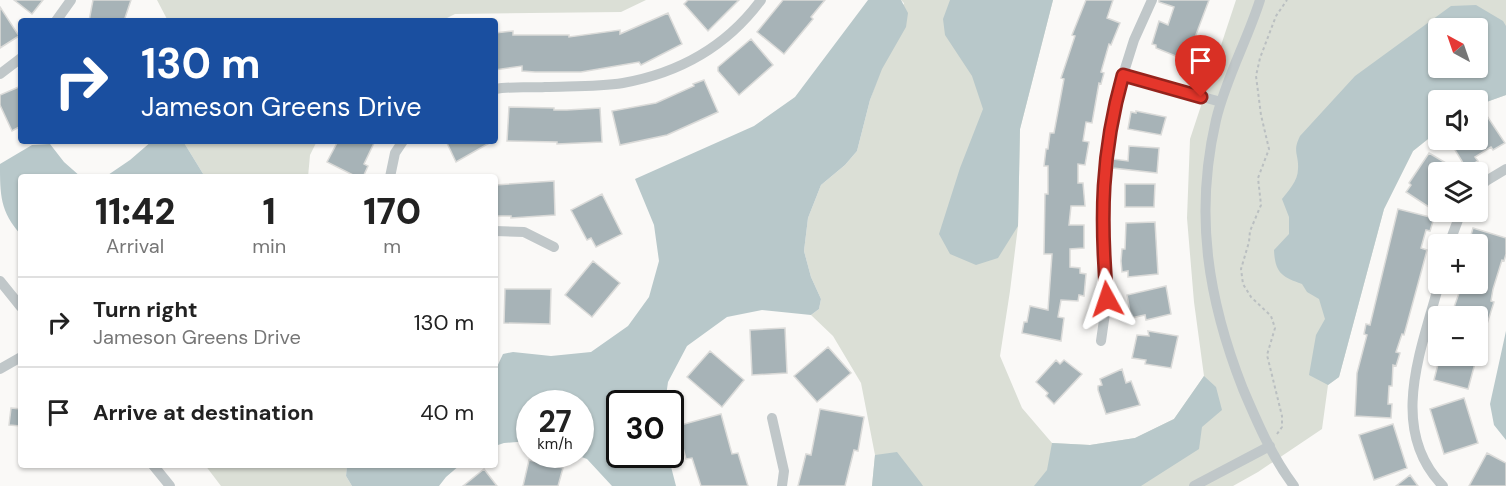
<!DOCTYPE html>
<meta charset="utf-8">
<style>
body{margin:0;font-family:"DM Sans",sans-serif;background:#f6f6f6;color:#222;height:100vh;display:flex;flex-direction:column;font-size:22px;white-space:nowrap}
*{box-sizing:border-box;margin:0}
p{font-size:20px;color:#767676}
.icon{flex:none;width:33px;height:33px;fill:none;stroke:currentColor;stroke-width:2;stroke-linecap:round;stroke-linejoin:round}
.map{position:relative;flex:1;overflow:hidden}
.sheet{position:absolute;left:18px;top:174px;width:480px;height:294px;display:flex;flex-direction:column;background:#fff;border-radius:6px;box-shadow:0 2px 4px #0004}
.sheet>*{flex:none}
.banner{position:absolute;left:18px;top:18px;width:480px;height:126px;border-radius:6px;box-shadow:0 2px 4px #0004;background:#1a4fa0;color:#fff;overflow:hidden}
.needle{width:39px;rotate:320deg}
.controls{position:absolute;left:1428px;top:18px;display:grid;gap:12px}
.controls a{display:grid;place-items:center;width:60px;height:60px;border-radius:6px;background:#fff;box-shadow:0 2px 4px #0004;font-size:30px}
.speed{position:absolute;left:516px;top:390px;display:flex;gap:12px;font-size:30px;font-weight:700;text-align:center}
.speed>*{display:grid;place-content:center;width:78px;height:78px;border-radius:50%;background:#fff;box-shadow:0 2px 4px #0004;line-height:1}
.speed small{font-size:15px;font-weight:400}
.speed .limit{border:3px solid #111;border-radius:9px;background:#fff;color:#111}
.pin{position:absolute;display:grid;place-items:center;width:51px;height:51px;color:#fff;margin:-62px -26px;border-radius:50% 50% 50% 0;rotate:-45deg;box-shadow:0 0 6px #0007}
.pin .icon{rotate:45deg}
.me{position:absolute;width:66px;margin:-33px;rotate:355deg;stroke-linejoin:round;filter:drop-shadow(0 0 4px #0008)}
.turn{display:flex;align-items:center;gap:21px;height:126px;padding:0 24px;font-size:27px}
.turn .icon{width:78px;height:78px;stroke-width:2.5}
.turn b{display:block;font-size:42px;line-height:51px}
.eta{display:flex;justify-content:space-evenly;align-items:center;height:102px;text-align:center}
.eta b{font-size:36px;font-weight:800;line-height:42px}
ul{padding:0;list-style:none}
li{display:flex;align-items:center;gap:18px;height:90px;padding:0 24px;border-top:2px solid #e0e0e0}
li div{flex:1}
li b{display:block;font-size:22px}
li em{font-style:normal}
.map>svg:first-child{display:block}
.green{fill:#dbdfd6;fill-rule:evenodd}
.water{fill:#b8c8ca;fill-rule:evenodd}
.building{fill:#a7b3b7;stroke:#dbdbd9;stroke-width:1.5}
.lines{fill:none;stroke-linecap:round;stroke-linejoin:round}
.path{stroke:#babfc1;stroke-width:2;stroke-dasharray:3 3;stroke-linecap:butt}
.minor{stroke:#c0c7c9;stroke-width:10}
.route-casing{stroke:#95231c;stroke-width:15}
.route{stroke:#e5362b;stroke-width:10}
</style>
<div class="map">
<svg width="1506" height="486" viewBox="0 0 1506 486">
<rect width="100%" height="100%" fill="#faf9f7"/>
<path class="green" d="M157 0H646L621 12 455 14 441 21H168Z
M901 0H1053L1020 129 1018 226 1010 291 1000 356 1022 408 1052 443 1090 445 1135 438 1174 419 1204 376 1194 302 1187 218 1190 139 1236 0H1506V95L1478 105V100H1438V131L1413 151 1384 209 1339 377 1328 385 1322 429 1258 472 1233 486H872L875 455 861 383 833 336 811 315 819 309 821 299 811 277 804 251 808 218 821 185 845 165 857 151 870 100 904 3ZM1438 28H1478V68H1438Z
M183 141H317L310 155 308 177H205Z
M205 465H347L346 476 352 486H221Z"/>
<path class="water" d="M868 0H901L908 13 906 27 882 69 870 100 857 151 845 165 821 185 808 218 804 251 811 277 821 299 819 309 811 315 762 310 727 317 687 346 668 382 665 403 620 404V454L668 455 676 486H612L587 459 576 455 580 454V404H530L529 441 504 443 495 446V371L503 354 513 352 551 356 591 352 628 326 649 297 659 261 654 225 635 179 754 126 795 97Z
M950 0H1053L1020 129 1018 226 998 258 976 265 950 254 939 234 960 168 983 109 972 76 945 35 943 19Z
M1476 5 1503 21 1506 26V95L1478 105V100H1438V131L1413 151 1384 209 1339 377 1328 385 1309 375 1316 335 1325 319 1319 299 1307 292 1302 284C1282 277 1275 273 1274 250L1289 234V217L1282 199C1288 191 1298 181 1298 169 1299 154 1292 152 1300 136L1355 76 1451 6ZM1478 28V68H1438V28Z
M152 141H183L205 177H105L130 160Z
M50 144 64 162 81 177H21V235C0 211 0 195 0 164L32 145Z
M1506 331V440L1494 425 1490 404Z
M1204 376 1216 387 1222 410 1202 427 1199 449 1141 486H1034L1047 470 1052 443 1090 445 1135 438 1174 419Z
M897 452 921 483 923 486H872L875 455Z
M347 465H460L446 477 439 486H352L346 476Z"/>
<path class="building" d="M14 0H43L32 14Z
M93 0H131L124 21H89Z
M688 0H739L708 31 684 4Z
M783 0H825L811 17 813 19 784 54 757 32Z
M1086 0H1113L1107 18 1120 23 1111 45 1109 44 1101 72 1104 73 1101 84 1099 83 1092 123 1086 122 1083 141 1089 142 1085 165 1078 164V183H1083L1085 206H1071L1069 225H1084V248L1070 249V267L1080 268V273L1086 274 1084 296 1079 295 1078 301 1061 300 1058 317 1064 318 1061 341 1022 333 1024 322H1027L1030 306 1048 310 1052 254H1044L1045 194H1048V166H1044L1046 149H1048L1050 133H1054L1064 79 1061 78 1075 36 1072 35Z
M1159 0H1209L1191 48 1189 46 1183 59 1156 48V45L1152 44 1159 21 1168 25 1174 7 1159 2Z
M0 7 19 36 0 48Z
M668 13 682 44 641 65 639 62 581 72H535L522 71V66L495 70V33L513 31V35H569V37L620 30V34Z
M751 39 773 65 739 95 718 71V67Z
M704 80 718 112 667 135 620 145 612 111 656 103 694 86 693 84Z
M21 86V126L12 131 0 105V95Z
M509 107 554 108V110H567L600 108 602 142 557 144V142L507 141Z
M1136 111 1166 117 1161 135 1128 129 1131 112 1136 113Z
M1485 113 1505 143 1493 150 1491 147 1475 157 1478 161 1466 168 1449 140H1478V117Z
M338 141H375L364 164 368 166 363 177H357L327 162Z
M446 141H493L456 162Z
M1129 146 1159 148 1157 173 1113 168V159L1128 161Z
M1429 153 1461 172H1438V213L1406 192 1411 185 1409 183Z
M554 181 555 215 511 218V216H495V185Z
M1125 184H1155L1154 207H1125Z
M602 194 622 234 596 247 591 238 587 240 571 210Z
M1398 209 1434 218 1430 231 1426 230 1421 248 1427 250 1422 269 1404 335 1402 334 1396 352 1400 353 1396 366 1393 365 1392 386H1389L1388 404H1392L1391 418 1355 416 1357 373 1367 335 1364 334 1366 324 1370 325Z
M1155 222 1158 274 1128 277V271L1122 272 1121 261 1122 249H1125L1126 223Z
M1473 228 1506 238V254L1504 261 1502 260 1493 289 1491 301 1494 302 1486 327 1478 325V316H1451L1459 293 1455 292 1458 284H1478V244L1469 242Z
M593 261 620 283 592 317 565 295Z
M1166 286 1171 314 1146 320 1145 315 1131 318 1127 295Z
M505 289H551L550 324 504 323Z
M785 328 787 373 752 375 750 330Z
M1148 331 1178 336 1171 368 1145 364 1146 360 1132 358 1137 335 1149 336Z
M828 347 851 373 817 402 794 376Z
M710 351 744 380 722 407 687 377Z
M1440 356H1477L1468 389 1434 380Z
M1056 360 1060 364 1064 360 1082 374 1054 404 1046 396 1048 393 1036 382Z
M1122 369 1126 383 1131 381 1140 405 1106 414 1098 390V386L1102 385 1100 379Z
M1464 398 1478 443 1444 454 1430 409Z
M11 408 21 409V426L9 425Z
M820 409 864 417 858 451 854 450 845 486H798L806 454 811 455Z
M721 414 732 454 738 453 748 486H701L692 458 686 459 677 426Z
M1393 424 1407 468 1374 480 1359 435Z
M1487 453 1506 463V486H1469Z
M529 460 563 468 558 486H523Z
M484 469 497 486H463Z
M1410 475 1418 486H1396Z"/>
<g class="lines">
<path class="path" d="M1277 434 1282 427V416L1267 355 1275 328 1271 316 1251 297 1243 284 1241 269 1249 242 1250 231 1261 205 1258 178 1269 149 1261 115 1256 76 1260 58 1276 16 1287 0"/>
<path class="minor" d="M1260 0C1247 41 1226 78 1216 120 1194 215 1208 300 1243 389 1257 422 1272 457 1294 486
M56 21 71 0
M0 74 21 58
M1123 75 1221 102
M495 89C512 86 528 88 545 87 571 86 598 87 623 83 679 73 727 46 761 0
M390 177 395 153 403 141
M1478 189 1486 181 1506 169
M495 231 524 232 554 247
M1449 244 1461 212
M0 281 21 307
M1439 284C1422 348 1387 429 1443 486
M1101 341 1107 299 1103 249 1106 155 1114 108 1123 75 1134 40 1152 0
M0 369 21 357
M772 418 784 471 782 486
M153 465 170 486
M1194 486 1270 446"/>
</g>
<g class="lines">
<g class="route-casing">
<path id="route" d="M1107 299C1100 218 1101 153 1123 75L1201 97"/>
</g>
<use href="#route" class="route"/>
</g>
</svg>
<div class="controls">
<a><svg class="needle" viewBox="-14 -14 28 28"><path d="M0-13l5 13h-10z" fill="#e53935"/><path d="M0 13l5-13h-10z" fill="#767676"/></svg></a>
<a><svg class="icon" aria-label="sound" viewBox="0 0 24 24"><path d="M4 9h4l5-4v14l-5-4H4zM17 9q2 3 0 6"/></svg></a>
<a><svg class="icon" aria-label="layers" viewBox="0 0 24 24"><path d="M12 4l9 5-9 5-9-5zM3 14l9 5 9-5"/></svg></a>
<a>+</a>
<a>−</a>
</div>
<div class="speed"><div>27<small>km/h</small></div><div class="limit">30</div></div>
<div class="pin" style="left:1201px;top:97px;background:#d93025"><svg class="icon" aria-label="arrive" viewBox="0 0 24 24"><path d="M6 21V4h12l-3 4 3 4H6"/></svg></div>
<svg class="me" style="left:1107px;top:299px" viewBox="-20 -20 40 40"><path d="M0-17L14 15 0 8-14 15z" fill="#e5362b" stroke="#fff" stroke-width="4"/></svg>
<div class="banner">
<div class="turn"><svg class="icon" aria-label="right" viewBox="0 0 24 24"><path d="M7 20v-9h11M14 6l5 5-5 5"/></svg><div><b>130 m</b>Jameson Greens Drive</div></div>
</div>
<section class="sheet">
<div class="eta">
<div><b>11:42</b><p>Arrival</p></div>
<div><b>1</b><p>min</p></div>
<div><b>170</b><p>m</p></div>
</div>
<ul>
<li><svg class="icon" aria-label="right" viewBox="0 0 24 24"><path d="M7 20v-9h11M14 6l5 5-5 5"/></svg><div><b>Turn right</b><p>Jameson Greens Drive</p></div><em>130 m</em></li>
<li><svg class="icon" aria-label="arrive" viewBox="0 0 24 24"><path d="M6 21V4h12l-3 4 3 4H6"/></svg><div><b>Arrive at destination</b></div><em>40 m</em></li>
</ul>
</section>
</div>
